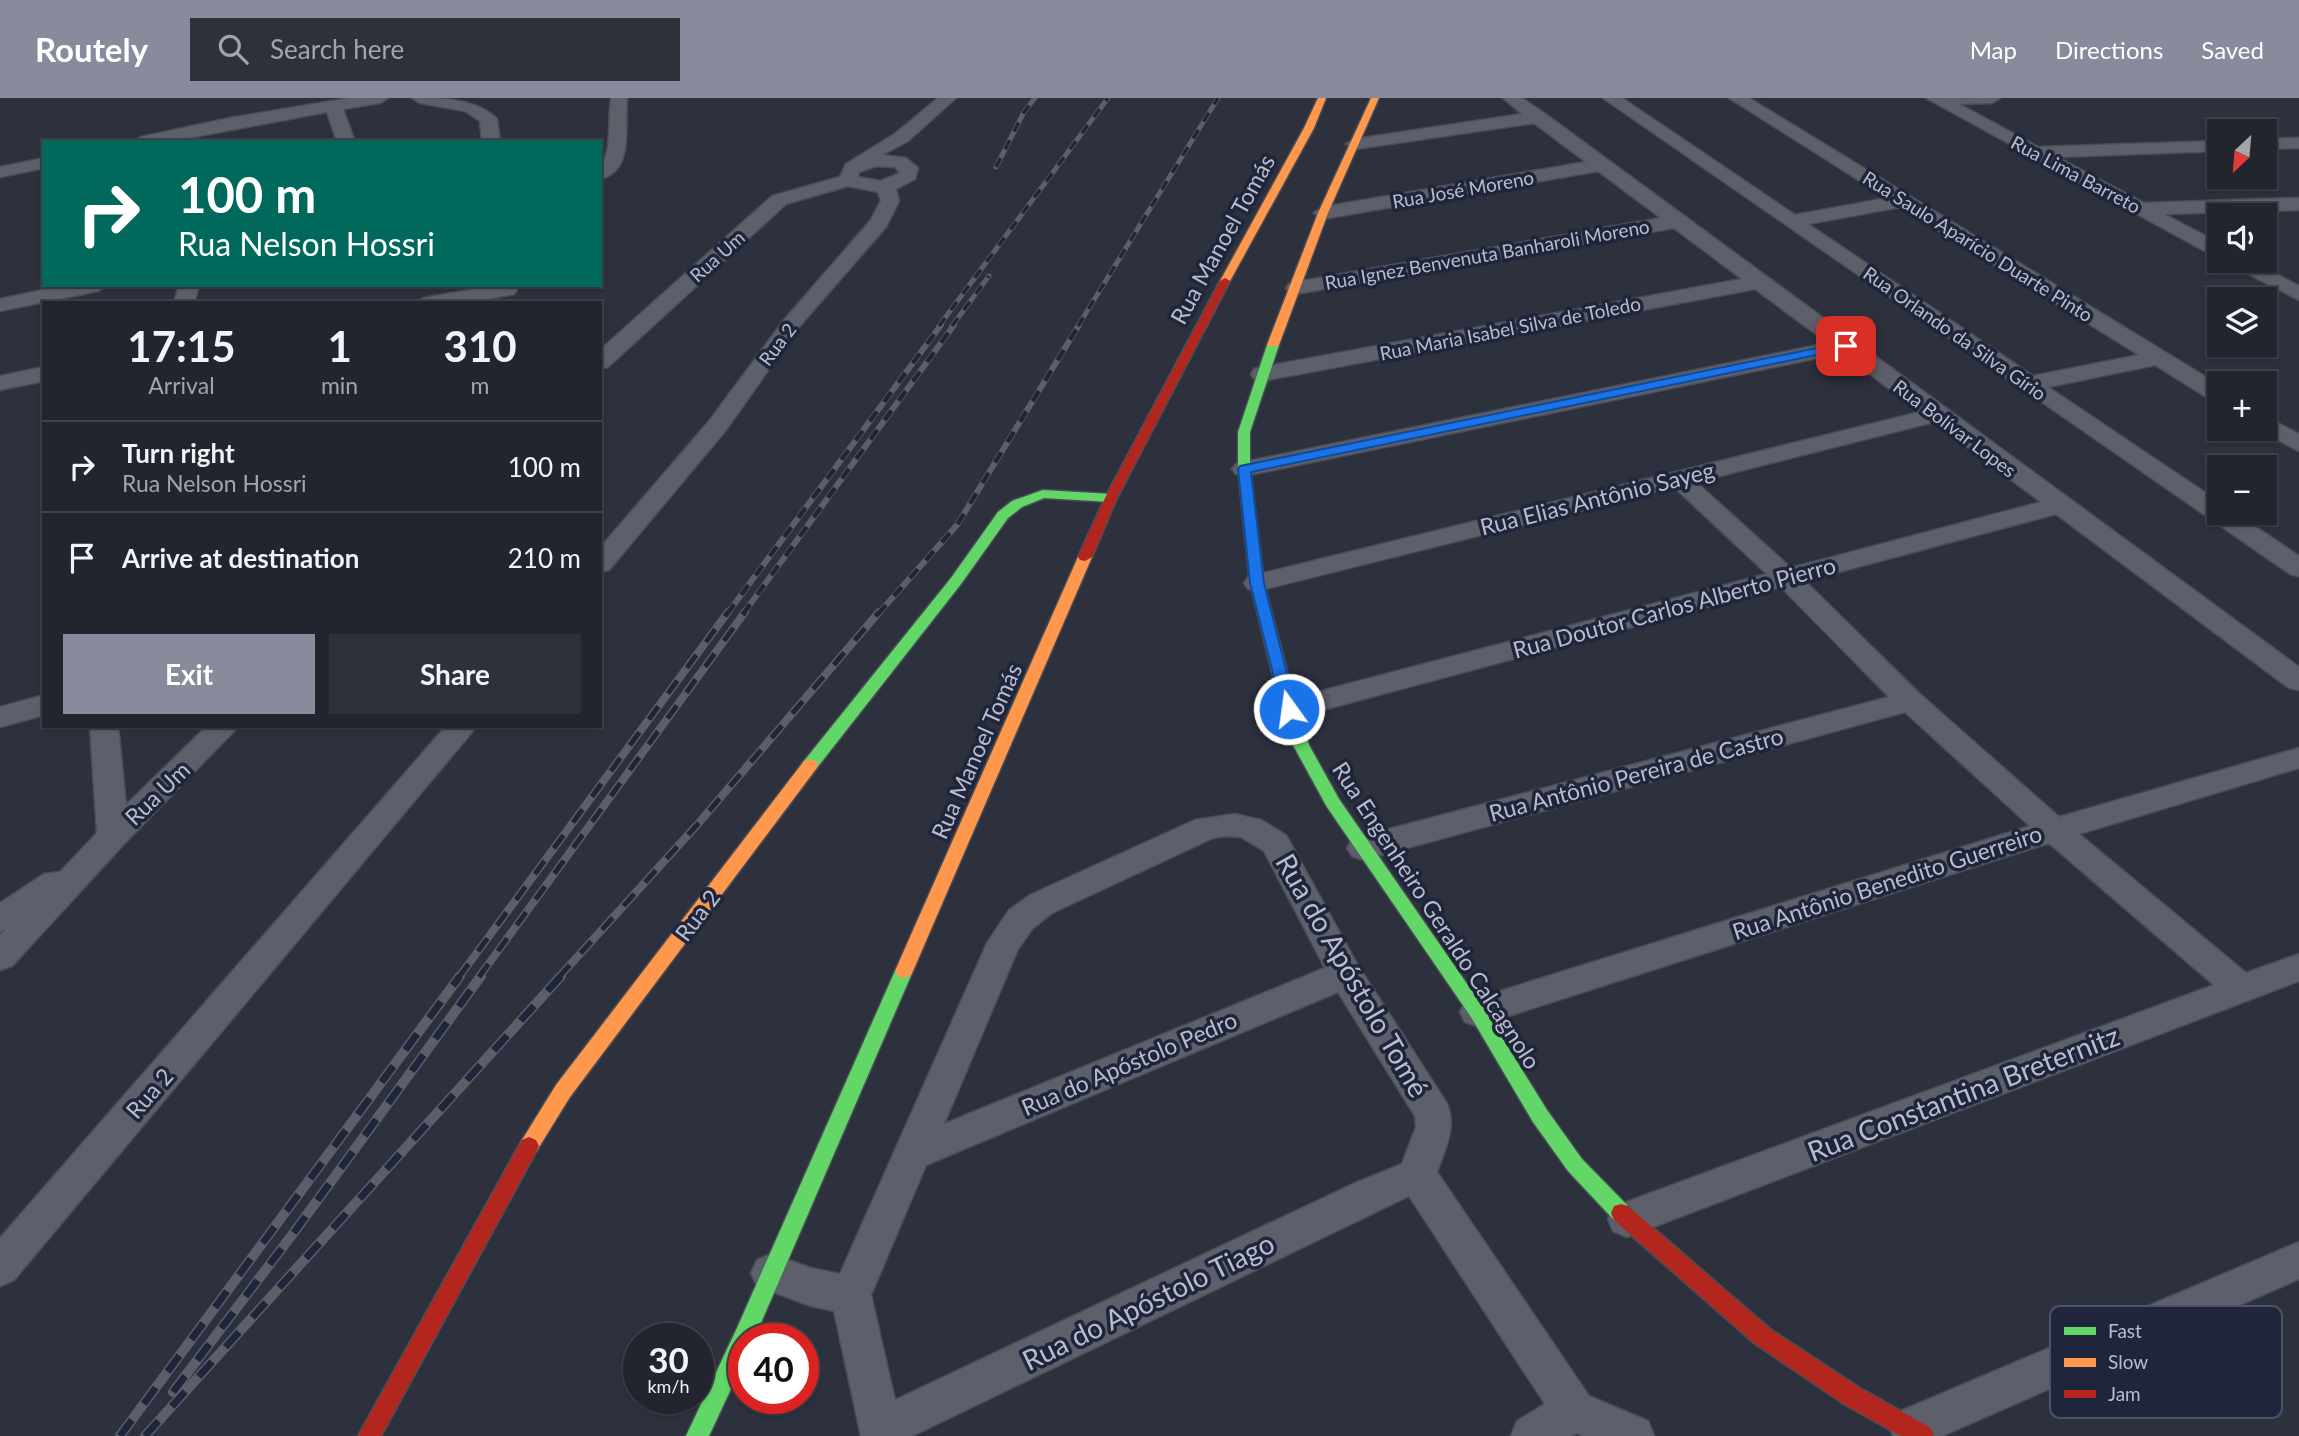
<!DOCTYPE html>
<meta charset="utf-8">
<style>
body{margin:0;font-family:Lato,sans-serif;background:#2e313a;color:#f1f3f6;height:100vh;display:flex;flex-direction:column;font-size:26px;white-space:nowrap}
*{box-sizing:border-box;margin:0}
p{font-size:23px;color:#a2a5aa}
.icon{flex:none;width:38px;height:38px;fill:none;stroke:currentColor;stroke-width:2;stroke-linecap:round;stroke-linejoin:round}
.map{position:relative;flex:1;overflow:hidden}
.sheet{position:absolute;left:42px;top:203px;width:560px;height:427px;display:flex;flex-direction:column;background:#22252e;border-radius:0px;box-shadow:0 2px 5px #0004,0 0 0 2px #3f424a}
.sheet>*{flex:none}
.hud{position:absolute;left:42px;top:42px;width:560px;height:147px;border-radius:0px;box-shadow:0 2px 5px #0004,0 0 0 2px #3f424a;background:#00695c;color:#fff;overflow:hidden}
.needle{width:46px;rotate:206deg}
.tools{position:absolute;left:2207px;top:21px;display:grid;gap:14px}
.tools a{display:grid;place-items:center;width:70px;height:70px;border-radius:0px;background:#22252e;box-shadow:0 2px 5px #0004,0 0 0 2px #3f424a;font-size:35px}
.speed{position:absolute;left:623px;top:1225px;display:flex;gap:14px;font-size:35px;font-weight:700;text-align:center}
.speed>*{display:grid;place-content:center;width:91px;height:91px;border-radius:50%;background:#22252e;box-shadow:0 2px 5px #0004,0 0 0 2px #3f424a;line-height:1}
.speed small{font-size:18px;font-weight:400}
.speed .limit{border:10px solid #d22;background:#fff;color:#111}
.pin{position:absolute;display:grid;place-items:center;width:60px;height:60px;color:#fff;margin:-30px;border-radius:14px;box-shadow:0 4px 10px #0006}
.me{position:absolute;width:77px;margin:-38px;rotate:346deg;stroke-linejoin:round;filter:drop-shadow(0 0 5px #0008)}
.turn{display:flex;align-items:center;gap:24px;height:147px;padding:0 21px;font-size:32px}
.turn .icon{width:91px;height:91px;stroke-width:2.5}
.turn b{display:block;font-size:49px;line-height:60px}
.eta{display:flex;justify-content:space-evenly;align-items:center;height:119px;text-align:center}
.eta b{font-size:42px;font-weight:700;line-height:49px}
.action{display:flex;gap:14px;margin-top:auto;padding:14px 21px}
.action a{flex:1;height:80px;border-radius:0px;background:#878b9b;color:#fff;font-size:28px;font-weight:700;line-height:80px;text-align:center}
.action a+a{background:#2e313a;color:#f1f3f6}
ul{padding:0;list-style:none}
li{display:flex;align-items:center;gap:21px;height:91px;padding:0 21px;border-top:2px solid #3f424a}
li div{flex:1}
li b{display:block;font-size:26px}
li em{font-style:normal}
header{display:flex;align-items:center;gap:42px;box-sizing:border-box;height:98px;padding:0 35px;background:#878b9b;color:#fff}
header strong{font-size:33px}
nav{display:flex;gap:38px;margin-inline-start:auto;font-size:24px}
.search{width:490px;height:63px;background:#2e313a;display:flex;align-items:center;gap:18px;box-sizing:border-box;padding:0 24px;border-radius:0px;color:#a2a5aa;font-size:26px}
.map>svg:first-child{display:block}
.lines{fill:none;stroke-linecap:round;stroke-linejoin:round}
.street-casing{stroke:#4a4d56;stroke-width:3}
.fast-casing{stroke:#4a4d56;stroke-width:3}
.slow-casing{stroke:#4a4d56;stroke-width:3}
.jam-casing{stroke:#4a4d56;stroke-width:3}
.street{fill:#5d606b;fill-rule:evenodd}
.fast{fill:#63d668;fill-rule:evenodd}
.slow{fill:#ff974d;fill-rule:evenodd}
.jam{fill:#b3261e;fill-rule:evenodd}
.rail-far3-casing{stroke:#5c5e69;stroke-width:5}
.rail-far2-casing{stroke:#5c5e69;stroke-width:6}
.rail-far1-casing{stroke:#5c5e69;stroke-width:8}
.rail-casing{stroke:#5c5e69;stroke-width:10}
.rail-far3{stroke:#1f253a;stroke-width:3.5;stroke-dasharray:10;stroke-linecap:butt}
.rail-far2{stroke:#1f253a;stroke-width:4.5;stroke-dasharray:12;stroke-linecap:butt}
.rail-far1{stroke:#1f253a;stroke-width:5;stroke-dasharray:16;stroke-linecap:butt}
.rail{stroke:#1f253a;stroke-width:7;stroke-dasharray:20;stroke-linecap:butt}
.route{fill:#1a73e8;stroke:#114b97;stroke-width:2}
.labels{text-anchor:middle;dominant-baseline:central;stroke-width:7;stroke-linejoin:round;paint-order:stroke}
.far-street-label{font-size:19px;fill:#b8bccd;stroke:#1f253a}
.street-label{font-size:23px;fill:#b8bccd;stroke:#1f253a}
.near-street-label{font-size:28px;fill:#b8bccd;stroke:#1f253a}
.key{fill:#1f253a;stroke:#4d5266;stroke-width:2}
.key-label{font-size:19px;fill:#b8bccd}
</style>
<header>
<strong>Routely</strong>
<div class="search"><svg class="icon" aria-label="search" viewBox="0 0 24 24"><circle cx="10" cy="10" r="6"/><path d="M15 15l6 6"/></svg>Search here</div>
<nav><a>Map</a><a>Directions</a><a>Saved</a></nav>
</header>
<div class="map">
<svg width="2299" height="1338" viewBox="0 0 2299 1338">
<rect width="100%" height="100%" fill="#2d313e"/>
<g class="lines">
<g class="street-casing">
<path id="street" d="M350 0H388L380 5 343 11 355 44H337L327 14 167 44H132L141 39 230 20Z
M412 0C440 0 476 0 497 21L500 44H482L480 23 465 13 420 5Z
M611 0H627C624 26 635 73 600 81 600 68 606 61 608 48 610 32 609 16 611 0Z
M938 0H956L908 43 882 57 906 60 918 70 915 81 896 91 899 103 886 129 798 230 726 332 609 472 600 474V450L710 322 784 222 870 123 881 103 878 94 848 88 786 106 608 269 600 271V252L772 98 840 79 846 66 896 35ZM876 68 895 69 900 75 881 83 858 79 859 74Z
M1503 0H1522L1544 15 2299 569V592L2289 590 2056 416 1805 483 1920 596 2059 719 2299 650V670L2079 736 2246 875 2299 856V883L1627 1139 1613 1133 1608 1121 1613 1109 2214 887 2049 745 1477 928 1465 924 1460 914 1465 904 2030 728 1905 614 1363 762 1352 758 1347 750 1352 742 1363 738 1889 599 1781 489 1289 621 1279 618 1275 611 1279 604 1767 476 1674 389 1257 493 1248 491 1244 485 1248 479 1920 314 1842 255 1244 378 1236 376 1232 371 1236 366 1244 364 1828 245 1755 191 1262 283 1254 281 1251 276 1254 271 1262 269 1742 181 1674 130 1296 196 1289 194 1286 190 1289 186 1296 184 1661 120 1598 73 1323 121 1314 115 1323 109 1586 64 1534 25 1355 51 1346 46 1355 41 1522 16ZM1934 324 2041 404 1791 470 1696 384Z
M1603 0H1622L1795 117 1887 100 1729 0H1749L2219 287V304L2211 302 2155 267 2048 289 2219 404V415H2235L2299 458V478L2290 476ZM1901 109 2139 257 2033 278 1808 126Z
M1926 0H2000L1992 5 1959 6 2038 49 2219 43V53L2057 59 2144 105 2299 100V112L2164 116 2219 145V159L2212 157Z
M2299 40V50L2264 51V41Z
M44 60V70L0 79V69Z
M2228 163H2252L2299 188V202L2231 167Z
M67 187H108L98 193 0 213V201Z
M179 187H199L194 205H174Z
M499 187 514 188 517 192 514 196 468 205H419L422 201 429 199Z
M44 269V283L0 292V278Z
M2264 318 2299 336V353L2257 331H2264Z
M44 597V617L0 629V609Z
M90 628H118L126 707 207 628H239L124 746 12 868 0 872V837L5 832 0 834V805L44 776 60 774 97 735Z
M446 628H477L14 1182 0 1188V1140Z
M1235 716 1261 722 1286 737 1357 866 1446 1004C1458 1028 1445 1050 1437 1074L1589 1298 1648 1323 1654 1338H1583L1577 1335 1572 1338H1511L1517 1323 1545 1306 1409 1098 912 1338H861L834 1213 811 1208 757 1188 751 1175 757 1162 771 1156 811 1170 840 1176 987 845 1009 812 1030 797 1195 722ZM1226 738 1241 739 1264 753 1325 870 944 1026 1018 851 1033 830 1052 815 1213 740ZM1338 894 1415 1018 1416 1029 1402 1066 1353 1086 895 1302 871 1197 926 1067Z
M2299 1144V1181L1942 1338H1893L1890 1330 1896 1315Z"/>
</g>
<g class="fast-casing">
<path id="fast" d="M1273 244 1279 247 1250 334V371L1264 485 1297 611 1309 647 1339 701 1483 909 1547 1012 1582 1061 1628 1108 1631 1115 1628 1122 1621 1124 1614 1122 1568 1073 1533 1024 1471 919 1327 709 1293 647 1281 611 1250 485 1238 371V334L1267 247Z
M1043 392 1111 396 1117 400 1111 404 1044 400 1022 409 1008 420 961 486 816 671H804L802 667 804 663 951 480 998 414 1012 403Z
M904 866 910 868 913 873 754 1241H744V1263L709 1338H686L737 1230 895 873 898 868Z"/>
</g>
<g class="slow-casing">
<path id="slow" d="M1318 0H1326L1314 30 1230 183 1221 185 1220 183 1304 30Z
M1371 0H1379L1328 115 1279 247 1269 249 1267 247 1318 115Z
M1085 455 1092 459 913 873 910 878 904 880 898 878 895 873 1078 459Z
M810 661 816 663 818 667 816 671 570 999 536 1054 529 1057 522 1054 519 1048 522 1042 556 987 804 663Z"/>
</g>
<g class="jam-casing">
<path id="jam" d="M1225 180 1230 183 1117 400 1092 459 1085 463 1080 462 1078 459 1105 400 1220 183Z
M529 1039 536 1042 539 1048 536 1054 381 1338H358L522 1042Z
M1621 1106 1628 1108 1770 1231 1860 1290 1931 1330 1934 1338H1901L1844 1306 1754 1245 1614 1122 1611 1115 1614 1108Z"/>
</g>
<use href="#street" class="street"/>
<use href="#fast" class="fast"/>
<use href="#slow" class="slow"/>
<use href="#jam" class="jam"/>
<g class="rail-far3-casing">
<path id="rail-far3" d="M996 69 1024 14 1035 0
M939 228 1108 0
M952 228 989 178
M1078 228 1218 0"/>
</g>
<g class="rail-far2-casing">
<path id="rail-far2" d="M727 516 941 227
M743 516 954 227
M878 516 957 427 1079 227"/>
</g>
<g class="rail-far1-casing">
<path id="rail-far1" d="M459 879 728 514
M479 879 745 514
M559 879 697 727 879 514"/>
</g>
<g class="rail-casing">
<path id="rail" d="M173 1294 295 1133 481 878
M120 1338 460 878
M145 1338 561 878"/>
</g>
<use href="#rail-far3" class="rail-far3"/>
<use href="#rail-far2" class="rail-far2"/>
<use href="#rail-far1" class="rail-far1"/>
<use href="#rail" class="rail"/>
</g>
<path class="route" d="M1846 244 1851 248 1850 250 1251 374 1264 485 1296 611 1294 615H1283L1250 485 1238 371 1240 368Z"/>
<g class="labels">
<g class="far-street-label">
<text transform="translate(2076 76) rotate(28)">Rua Lima Barreto</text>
<text transform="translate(1463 91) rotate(-10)">Rua José Moreno</text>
<text transform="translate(1978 148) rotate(32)">Rua Saulo Aparício Duarte Pinto</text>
<text transform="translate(1487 156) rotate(-10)">Rua Ignez Benvenuta Banharoli Moreno</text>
<text transform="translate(717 158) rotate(-42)">Rua Um</text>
<text transform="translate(1510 230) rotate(-11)">Rua Maria Isabel Silva de Toledo</text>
<text transform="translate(1955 235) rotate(35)">Rua Orlando da Silva Gírio</text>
<text transform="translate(777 246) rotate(-53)">Rua 2</text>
<text transform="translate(1955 330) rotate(37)">Rua Bolívar Lopes</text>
</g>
<g class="street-label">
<text transform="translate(1222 141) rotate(-61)">Rua Manoel Tomás</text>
<text transform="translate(1597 400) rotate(-14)">Rua Elias Antônio Sayeg</text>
<text transform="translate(1674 509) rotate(-15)">Rua Doutor Carlos Alberto Pierro</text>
<text transform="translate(976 653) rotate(-66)">Rua Manoel Tomás</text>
<text transform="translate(1636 676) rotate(-15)">Rua Antônio Pereira de Castro</text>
<text transform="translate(157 695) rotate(-44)">Rua Um</text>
<text transform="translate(1887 784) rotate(-18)">Rua Antônio Benedito Guerreiro</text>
<text transform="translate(697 817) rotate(-53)">Rua 2</text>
<text transform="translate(1437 817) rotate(57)">Rua Engenheiro Geraldo Calcagnolo</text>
<text transform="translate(1129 965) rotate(-23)">Rua do Apóstolo Pedro</text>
<text transform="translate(149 995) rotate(-49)">Rua 2</text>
</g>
<g class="near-street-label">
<text transform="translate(1353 877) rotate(60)">Rua do Apóstolo Tomé</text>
<text transform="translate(1963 995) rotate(-21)">Rua Constantina Breternitz</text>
<text transform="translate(1148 1203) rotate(-26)">Rua do Apóstolo Tiago</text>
</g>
</g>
<rect x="2050" y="1208" width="232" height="112" rx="10" class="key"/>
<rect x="2064" y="1229" width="32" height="8" fill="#63d668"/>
<rect x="2064" y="1260" width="32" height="9" fill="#ff974d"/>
<rect x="2064" y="1292" width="32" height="8" fill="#b3261e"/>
<g class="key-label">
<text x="2108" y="1240">Fast</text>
<text x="2108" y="1271">Slow</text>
<text x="2108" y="1303">Jam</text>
</g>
</svg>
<div class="tools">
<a><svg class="needle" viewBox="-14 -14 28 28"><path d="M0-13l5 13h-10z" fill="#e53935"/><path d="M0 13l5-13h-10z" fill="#a2a5aa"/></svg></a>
<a><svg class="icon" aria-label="sound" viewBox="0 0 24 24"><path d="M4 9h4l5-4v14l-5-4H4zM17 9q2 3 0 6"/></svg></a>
<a><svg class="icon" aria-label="layers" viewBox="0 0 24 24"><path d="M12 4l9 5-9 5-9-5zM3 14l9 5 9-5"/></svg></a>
<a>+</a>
<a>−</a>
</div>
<div class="speed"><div>30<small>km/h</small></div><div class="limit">40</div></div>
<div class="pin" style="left:1846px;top:248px;background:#d93025"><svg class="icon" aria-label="arrive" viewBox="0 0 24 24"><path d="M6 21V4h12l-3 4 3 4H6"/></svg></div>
<svg class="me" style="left:1289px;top:611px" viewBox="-20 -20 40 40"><circle r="17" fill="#1a73e8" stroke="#fff" stroke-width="3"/><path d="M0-11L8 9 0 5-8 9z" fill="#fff"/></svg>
<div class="hud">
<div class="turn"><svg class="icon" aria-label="right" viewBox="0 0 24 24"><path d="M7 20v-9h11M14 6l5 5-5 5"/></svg><div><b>100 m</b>Rua Nelson Hossri</div></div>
</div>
<section class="sheet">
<div class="eta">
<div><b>17:15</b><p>Arrival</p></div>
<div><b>1</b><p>min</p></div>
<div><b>310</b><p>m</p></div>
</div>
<ul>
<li><svg class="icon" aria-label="right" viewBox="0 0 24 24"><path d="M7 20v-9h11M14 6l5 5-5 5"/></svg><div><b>Turn right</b><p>Rua Nelson Hossri</p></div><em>100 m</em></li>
<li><svg class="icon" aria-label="arrive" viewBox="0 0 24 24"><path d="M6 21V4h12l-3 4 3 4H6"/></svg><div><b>Arrive at destination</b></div><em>210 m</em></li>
</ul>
<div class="action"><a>Exit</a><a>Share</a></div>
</section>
</div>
